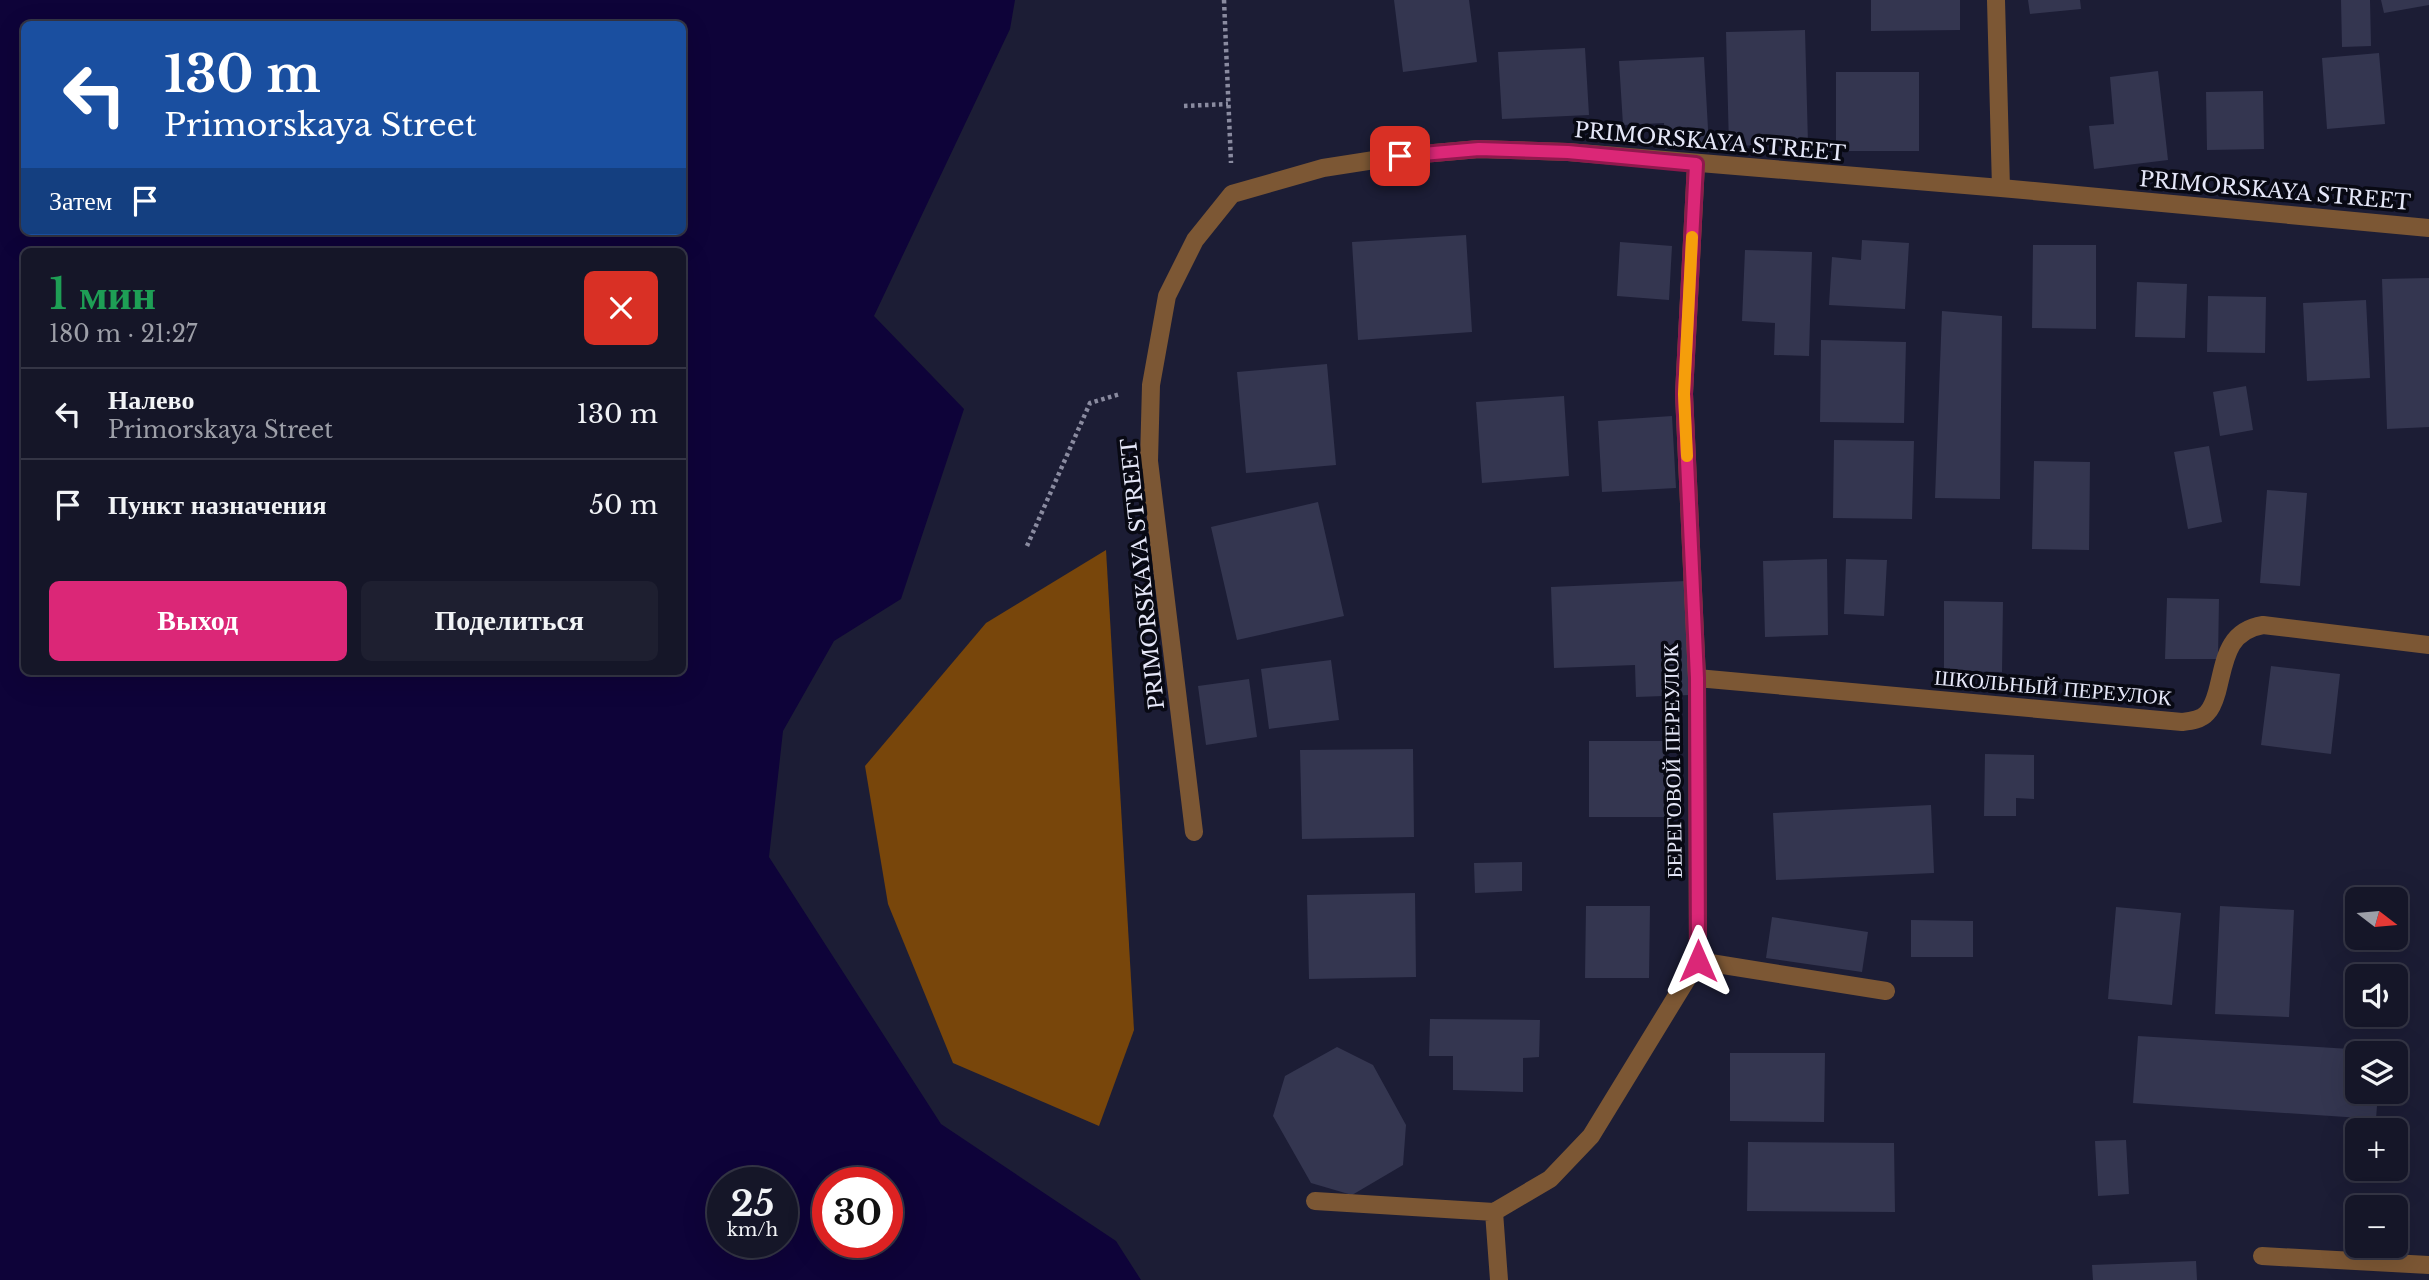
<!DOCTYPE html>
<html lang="ru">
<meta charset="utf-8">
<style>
body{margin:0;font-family:"Libre Baskerville",serif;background:#1e1f30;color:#f1f3f6;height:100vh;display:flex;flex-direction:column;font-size:26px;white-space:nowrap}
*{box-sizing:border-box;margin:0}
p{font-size:23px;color:#9d9fa8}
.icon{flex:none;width:38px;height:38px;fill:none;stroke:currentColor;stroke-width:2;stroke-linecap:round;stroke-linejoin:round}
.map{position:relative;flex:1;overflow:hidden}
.details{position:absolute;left:21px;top:248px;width:665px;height:427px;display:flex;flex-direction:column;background:#151628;border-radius:10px;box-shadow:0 7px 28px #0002,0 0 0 2px #343545}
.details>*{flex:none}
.hud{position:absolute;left:21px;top:21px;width:665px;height:214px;border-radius:10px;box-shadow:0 7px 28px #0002,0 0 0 2px #343545;background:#1a4fa0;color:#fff;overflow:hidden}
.needle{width:46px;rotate:106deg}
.controls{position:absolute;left:2345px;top:887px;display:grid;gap:14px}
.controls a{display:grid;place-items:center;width:63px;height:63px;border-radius:10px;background:#151628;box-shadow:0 7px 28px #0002,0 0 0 2px #343545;font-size:35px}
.speed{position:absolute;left:707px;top:1167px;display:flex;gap:14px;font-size:35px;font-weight:700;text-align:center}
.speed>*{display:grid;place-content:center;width:91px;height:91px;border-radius:50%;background:#151628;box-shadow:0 7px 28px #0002,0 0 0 2px #343545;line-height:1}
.speed small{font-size:18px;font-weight:400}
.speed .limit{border:10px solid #d22;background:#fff;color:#111}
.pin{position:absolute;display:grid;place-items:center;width:60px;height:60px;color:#fff;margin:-30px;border-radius:14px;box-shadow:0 4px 10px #0006}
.me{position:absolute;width:77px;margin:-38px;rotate:0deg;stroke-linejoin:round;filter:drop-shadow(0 0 5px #0008)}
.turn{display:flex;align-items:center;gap:24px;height:147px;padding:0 28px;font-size:32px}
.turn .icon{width:91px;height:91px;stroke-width:2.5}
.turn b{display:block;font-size:49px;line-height:60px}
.then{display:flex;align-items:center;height:66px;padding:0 28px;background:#0003;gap:14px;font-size:26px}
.round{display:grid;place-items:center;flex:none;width:74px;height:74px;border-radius:10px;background:#1e1f30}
.headline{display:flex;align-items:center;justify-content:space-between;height:119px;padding:0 28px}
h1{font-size:42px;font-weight:600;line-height:52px;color:#1e9e55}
.action{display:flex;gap:14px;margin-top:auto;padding:14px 28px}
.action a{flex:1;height:80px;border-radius:10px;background:#db2777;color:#fff;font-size:28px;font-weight:600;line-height:80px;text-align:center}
.action a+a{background:#1e1f30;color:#f1f3f6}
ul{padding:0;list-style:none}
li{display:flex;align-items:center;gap:21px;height:91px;padding:0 28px;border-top:2px solid #343545}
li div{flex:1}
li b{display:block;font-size:26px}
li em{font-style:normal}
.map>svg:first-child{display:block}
.forest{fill:#78460b}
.water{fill:#0e0339;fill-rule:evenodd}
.building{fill:#343650}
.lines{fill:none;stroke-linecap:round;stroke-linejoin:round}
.path{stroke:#8a8ba0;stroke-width:4.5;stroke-dasharray:3.5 3.5;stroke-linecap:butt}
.minor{stroke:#7c5734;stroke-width:18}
.route-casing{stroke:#8e194d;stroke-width:18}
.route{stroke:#db2777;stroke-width:12}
.slow{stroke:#f59e0b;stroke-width:12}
.labels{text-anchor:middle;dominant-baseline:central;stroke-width:7;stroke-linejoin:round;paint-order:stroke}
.street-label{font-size:21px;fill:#e5e7f8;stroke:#080913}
</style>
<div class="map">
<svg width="2429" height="1280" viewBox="0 0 2429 1280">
<rect width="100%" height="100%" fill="#1c1d35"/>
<path class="forest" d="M1106 550 1134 1030 1099 1126 953 1063 888 904 865 766 986 623Z"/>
<path class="water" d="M0 0H1015L1010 29 874 316 964 409 901 599 834 641 783 731 769 857 941 1124 1116 1241 1141 1280H0ZM24 24H682V231H24ZM24 252H682V672H24ZM723 1183H782V1242H723ZM887 1183V1242H828V1183Z"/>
<path class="building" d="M1394 0H1469L1477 62 1403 72Z
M1871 0H1960V30L1871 31Z
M2028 0H2080L2081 9 2030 14Z
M2341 0H2370L2371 46 2342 47Z
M2381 0H2429V5L2384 13Z
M1805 30 1808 144 1729 146 1726 32Z
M1585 48 1589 115 1502 119 1498 52Z
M2379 53 2385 124 2327 129 2322 58Z
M1704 57 1709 147 1665 149 1664 123 1623 125 1619 61Z
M2158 71 2168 160 2094 169 2089 126 2114 124 2110 77Z
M1836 72H1919V151H1836Z
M2263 91 2264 149 2207 150 2206 92Z
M1466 235 1472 332 1358 340 1352 242Z
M1862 240 1909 243 1905 309 1829 305 1832 257 1861 260Z
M1620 242 1672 246 1669 300 1617 296Z
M2033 245H2096V329L2032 328Z
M1745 250 1812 252 1809 356 1774 355 1775 323 1742 321Z
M2429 278V427L2387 429 2382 279Z
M2137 282 2187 284 2185 338 2135 337Z
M2208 296 2266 297 2265 353 2207 352Z
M2366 300 2370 378 2307 381 2303 303Z
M1942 311 2002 316 2000 499 1935 498Z
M1821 340 1906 342 1904 423 1820 422Z
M1327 364 1336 465 1246 473 1237 372Z
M2246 386 2253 430 2220 436 2213 392Z
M1564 396 1569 476 1482 483 1476 402Z
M1672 416 1676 488 1602 492 1598 421Z
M1834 440 1914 441 1912 519 1833 518Z
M2209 446 2222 522 2188 529 2174 452Z
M2034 461 2090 462 2089 550 2032 549Z
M2267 490 2307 493 2300 586 2260 583Z
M1318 502 1344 616 1237 640 1211 527Z
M1827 559 1828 635 1765 637 1763 561Z
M1846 559 1887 560 1884 616 1844 614Z
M1686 581 1690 695 1636 697 1635 665 1554 668 1551 587Z
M2167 598 2219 599 2218 659H2165Z
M1944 601 2003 602 2002 672 1944 671Z
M1331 660 1339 720 1269 729 1261 669Z
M2271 666 2340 674 2331 754 2261 745Z
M1249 679 1257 737 1206 745 1198 686Z
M1589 741H1665V817H1589Z
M1413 749 1414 837 1302 839 1300 750Z
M1985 754 2034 755V799L2016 798V816H1984Z
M1931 805 1934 873 1776 880 1773 813Z
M1522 862V891L1475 893 1474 863Z
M1415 893 1416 977 1309 979 1307 895Z
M1586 906H1650L1649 978H1585Z
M2220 906 2294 910 2289 1017 2215 1014Z
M2116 907 2181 913 2172 1005 2108 999Z
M1772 917 1868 932 1862 972 1766 958Z
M1911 920 1973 921V957H1911Z
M1430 1019 1540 1020 1539 1057 1523 1058V1092L1453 1090V1056H1429Z
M2138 1036 2382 1051V1054H2357V1092H2378L2376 1119 2133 1103Z
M1337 1047 1373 1065 1406 1125 1403 1165 1352 1195 1311 1183 1273 1116 1285 1076Z
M1730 1053H1825L1824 1122 1730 1121Z
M2126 1140 2129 1194 2098 1196 2095 1141Z
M1748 1142 1894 1143 1895 1212 1747 1211Z
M2196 1261 2197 1280H2093L2092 1265Z"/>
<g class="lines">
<path class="path" d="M1224 0 1231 163
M1184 106 1228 104
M1027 546 1090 403 1120 394"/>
<path class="minor" d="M1996 0 2001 188
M1697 678 2182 722C2191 721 2201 720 2207 713 2212 708 2215 699 2217 692 2225 662 2226 631 2263 625L2429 645
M1194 832 1149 461 1151 385 1167 296 1195 240 1232 194 1323 168 1400 156 1479 149 1568 152 2001 188 2429 228
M1698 961 1886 991
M1315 1201 1494 1212
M2262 1256 2429 1265
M1499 1280 1494 1212 1550 1179 1591 1136 1698 961 1697 678 1684 394 1696 164"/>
</g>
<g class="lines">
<g class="route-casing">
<path id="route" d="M1400 156 1479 149 1568 152 1696 164 1684 394 1697 678 1698 961"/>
</g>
<use href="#route" class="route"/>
<path class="slow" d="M1687 456 1684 394 1692 237"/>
</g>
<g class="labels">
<g class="street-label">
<text transform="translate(1710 142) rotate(5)">PRIMORSKAYA STREET</text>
<text transform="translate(2275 191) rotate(5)">PRIMORSKAYA STREET</text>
<text transform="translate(1143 574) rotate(-96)">PRIMORSKAYA STREET</text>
<text transform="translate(2053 688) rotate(5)">ШКОЛЬНЫЙ ПЕРЕУЛОК</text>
<text transform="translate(1673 761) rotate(-91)">БЕРЕГОВОЙ ПЕРЕУЛОК</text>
</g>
</g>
</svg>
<div class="controls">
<a><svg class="needle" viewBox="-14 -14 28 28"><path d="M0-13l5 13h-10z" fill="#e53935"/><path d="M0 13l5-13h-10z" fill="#9d9fa8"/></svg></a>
<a><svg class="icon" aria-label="sound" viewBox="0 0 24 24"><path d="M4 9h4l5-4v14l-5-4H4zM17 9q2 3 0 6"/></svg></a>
<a><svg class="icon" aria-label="layers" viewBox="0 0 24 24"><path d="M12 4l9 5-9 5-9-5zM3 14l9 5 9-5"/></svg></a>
<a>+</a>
<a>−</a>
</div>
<div class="speed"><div>25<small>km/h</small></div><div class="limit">30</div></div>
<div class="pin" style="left:1400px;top:156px;background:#d93025"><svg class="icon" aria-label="arrive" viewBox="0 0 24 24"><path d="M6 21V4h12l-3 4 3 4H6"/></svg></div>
<svg class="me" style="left:1698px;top:961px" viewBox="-20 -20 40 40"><path d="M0-17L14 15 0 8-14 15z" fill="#db2777" stroke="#fff" stroke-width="4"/></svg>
<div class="hud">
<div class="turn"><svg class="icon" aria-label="left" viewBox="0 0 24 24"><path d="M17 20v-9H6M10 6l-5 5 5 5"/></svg><div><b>130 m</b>Primorskaya Street</div></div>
<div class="then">Затем<svg class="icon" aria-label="arrive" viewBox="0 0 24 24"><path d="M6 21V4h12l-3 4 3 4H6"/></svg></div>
</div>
<section class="details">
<div class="headline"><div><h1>1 мин</h1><p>180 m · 21:27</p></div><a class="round" style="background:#d93025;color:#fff"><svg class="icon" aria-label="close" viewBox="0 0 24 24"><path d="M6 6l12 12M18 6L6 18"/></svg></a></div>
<ul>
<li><svg class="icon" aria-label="left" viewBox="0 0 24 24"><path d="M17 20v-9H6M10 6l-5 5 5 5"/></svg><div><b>Налево</b><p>Primorskaya Street</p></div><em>130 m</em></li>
<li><svg class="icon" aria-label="arrive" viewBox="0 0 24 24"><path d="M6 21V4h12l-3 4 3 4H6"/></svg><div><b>Пункт назначения</b></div><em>50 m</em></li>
</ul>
<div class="action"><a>Выход</a><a>Поделиться</a></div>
</section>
</div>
